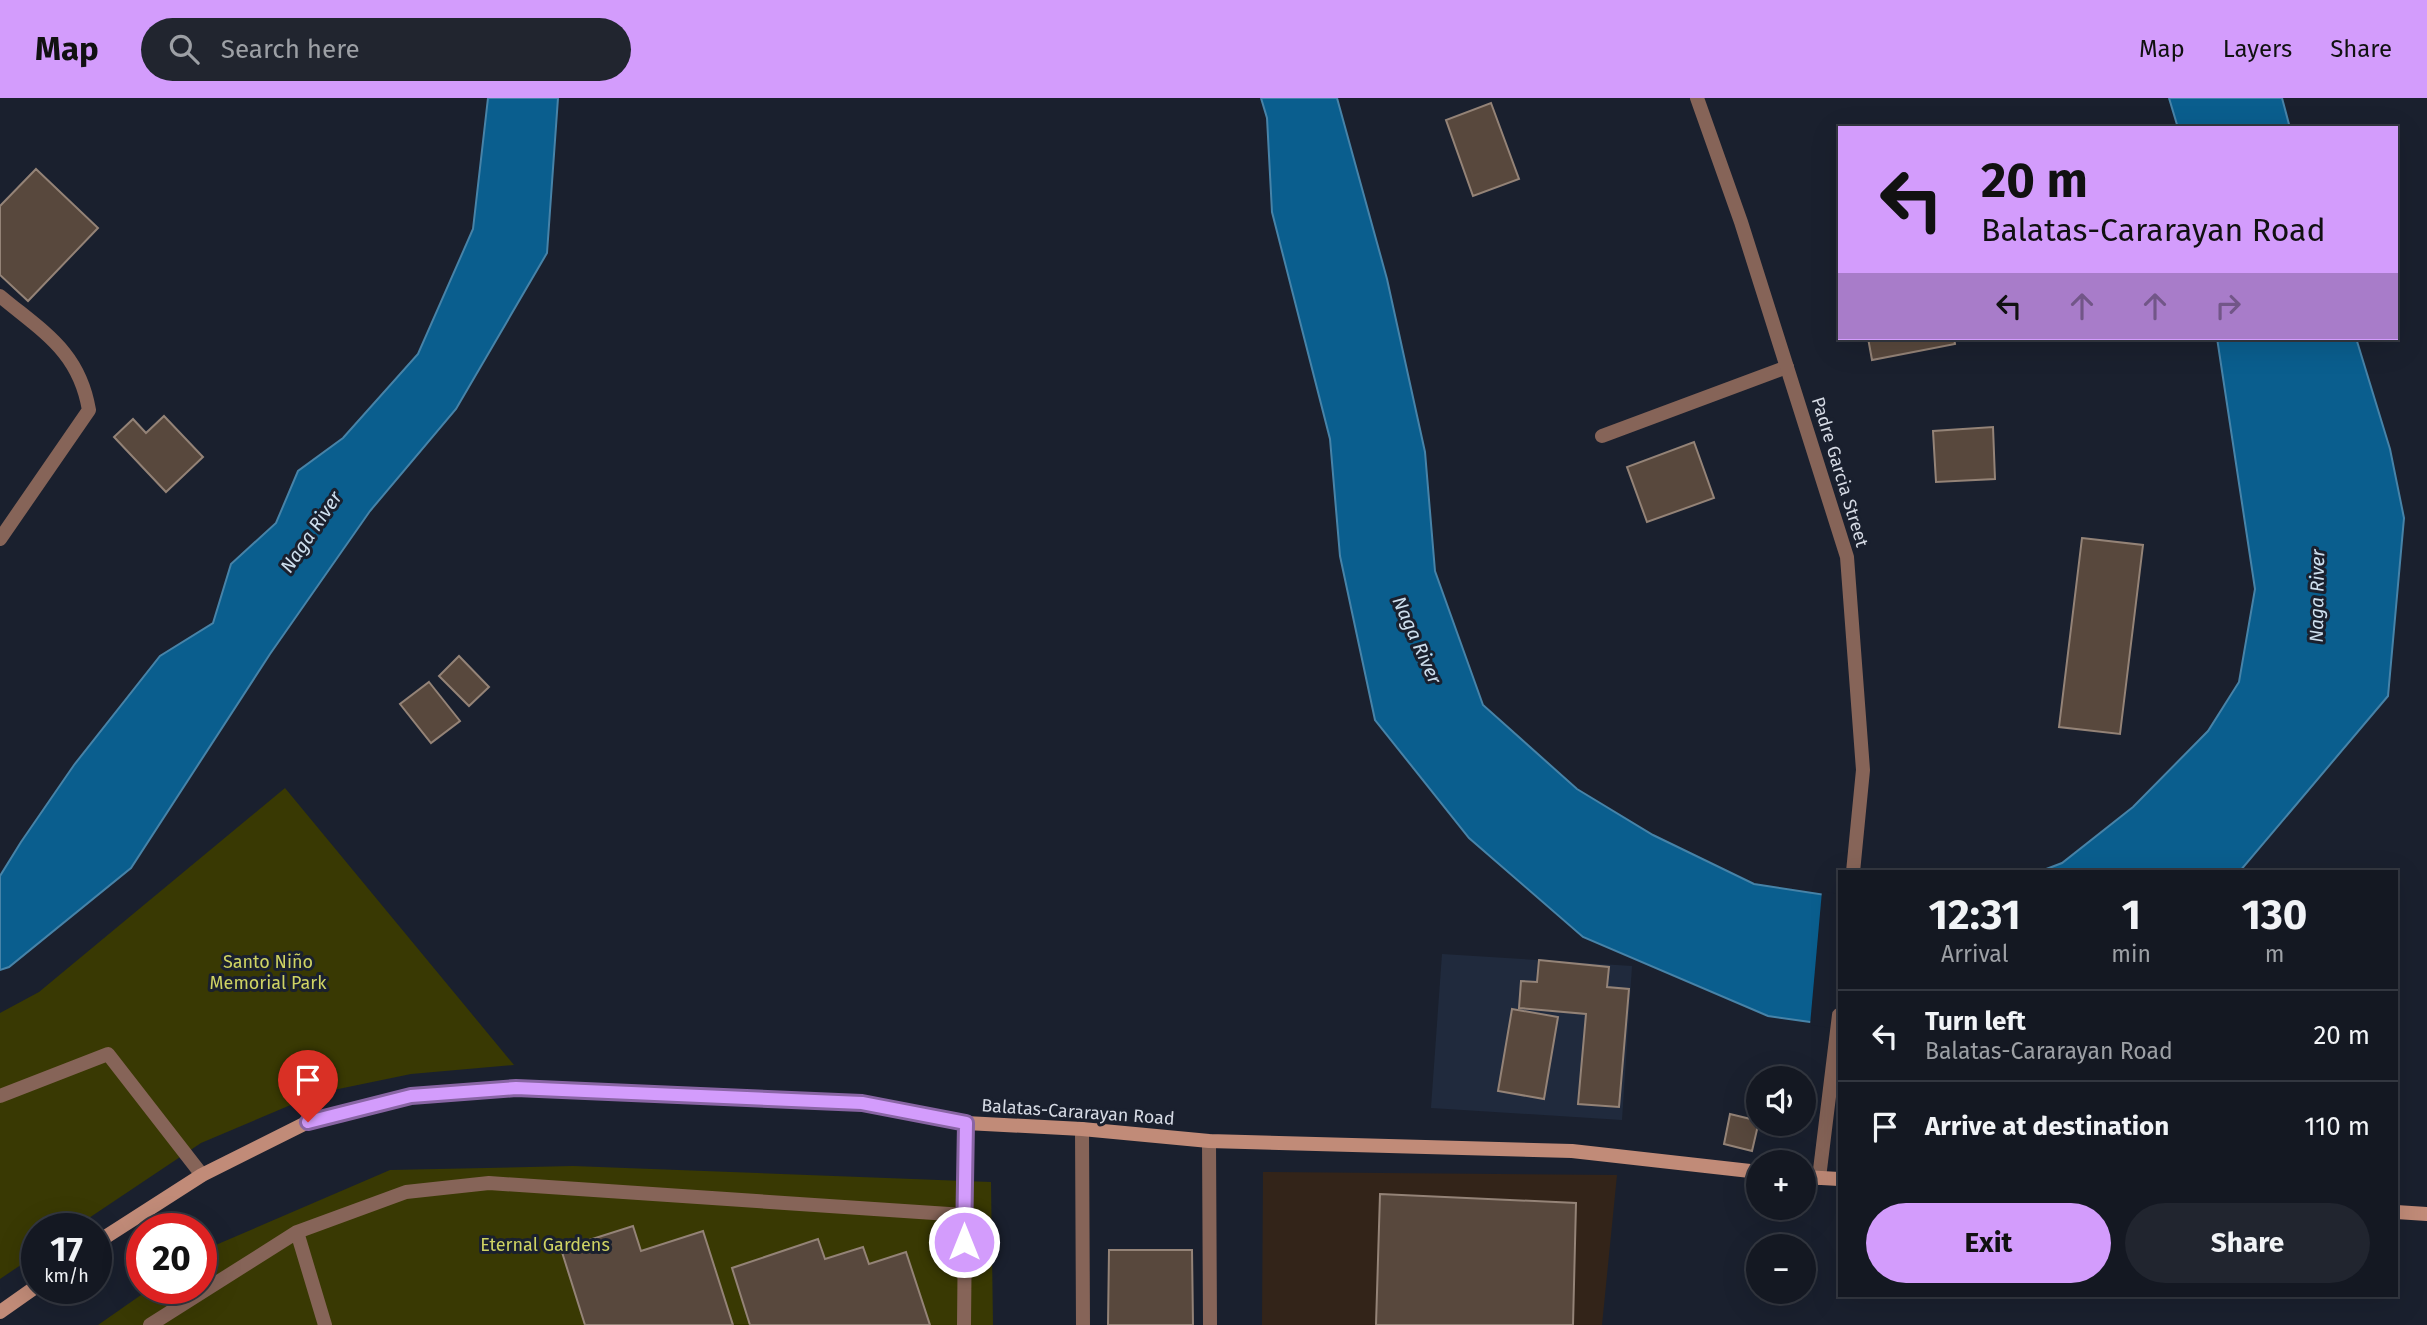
<!DOCTYPE html>
<meta charset="utf-8">
<style>
body{margin:0;font-family:"Fira Sans",sans-serif;background:#21252f;color:#f1f3f6;height:100vh;display:flex;flex-direction:column;font-size:26px;white-space:nowrap}
*{box-sizing:border-box;margin:0}
p{font-size:23px;color:#9da0a5}
.icon{flex:none;width:38px;height:38px;fill:none;stroke:currentColor;stroke-width:2;stroke-linecap:round;stroke-linejoin:round}
.map{position:relative;flex:1;overflow:hidden}
.details{position:absolute;left:1838px;top:772px;width:560px;height:427px;display:flex;flex-direction:column;background:#141822;border-radius:0px;box-shadow:0 7px 28px #0002,0 0 0 2px #333740}
.details>*{flex:none}
.hud{position:absolute;left:1838px;top:28px;width:560px;height:214px;border-radius:0px;box-shadow:0 7px 28px #0002,0 0 0 2px #333740;background:#d39cfc;color:#111;overflow:hidden}
.controls{position:absolute;left:1746px;top:968px;display:grid;gap:14px}
.controls a{display:grid;place-items:center;width:70px;height:70px;border-radius:50%;background:#141822;box-shadow:0 7px 28px #0002,0 0 0 2px #333740;font-size:35px}
.speed{position:absolute;left:21px;top:1115px;display:flex;gap:14px;font-size:35px;font-weight:700;text-align:center}
.speed>*{display:grid;place-content:center;width:91px;height:91px;border-radius:50%;background:#141822;box-shadow:0 7px 28px #0002,0 0 0 2px #333740;line-height:1}
.speed small{font-size:18px;font-weight:400}
.speed .limit{border:10px solid #d22;background:#fff;color:#111}
.pin{position:absolute;display:grid;place-items:center;width:60px;height:60px;color:#fff;margin:-72px -30px;border-radius:50% 50% 50% 0;rotate:-45deg;box-shadow:0 0 7px #0007}
.pin .icon{rotate:45deg}
.me{position:absolute;width:77px;margin:-38px;rotate:0deg;stroke-linejoin:round;filter:drop-shadow(0 0 5px #0008)}
.turn{display:flex;align-items:center;gap:24px;height:147px;padding:0 28px;font-size:32px}
.turn .icon{width:91px;height:91px;stroke-width:2.5}
.turn b{display:block;font-size:49px;line-height:60px}
.lanes{display:flex;align-items:center;height:66px;padding:0 28px;background:#0003;justify-content:center;gap:35px;direction:ltr}
.lanes .off{opacity:.35}
.eta{display:flex;justify-content:space-evenly;align-items:center;height:119px;text-align:center}
.eta b{font-size:42px;font-weight:700;line-height:49px}
.cta{display:flex;gap:14px;margin-top:auto;padding:14px 28px}
.cta a{flex:1;height:80px;border-radius:42px;background:#d39cfc;color:#111;font-size:28px;font-weight:700;line-height:80px;text-align:center}
.cta a+a{background:#21252f;color:#f1f3f6}
ul{padding:0;list-style:none}
li{display:flex;align-items:center;gap:21px;height:91px;padding:0 28px;border-top:2px solid #333740}
li div{flex:1}
li b{display:block;font-size:26px}
li em{font-style:normal}
header{display:flex;align-items:center;gap:42px;box-sizing:border-box;height:98px;padding:0 35px;background:#d39cfc;color:#111}
header strong{font-size:33px}
nav{display:flex;gap:38px;margin-inline-start:auto;font-size:24px}
.search{width:490px;height:63px;background:#21252f;display:flex;align-items:center;gap:18px;box-sizing:border-box;padding:0 24px;border-radius:38px;color:#9da0a5;font-size:26px}
.map>svg:first-child{display:block}
.built{fill:#202a3d}
.education{fill:#332419}
.green{fill:#393903}
.water{fill:#0a5e8e;stroke:#4783a8;stroke-width:2}
.pier{fill:#1a202e}
.building{fill:#58483d;stroke:#948377;stroke-width:2}
.lines{fill:none;stroke-linecap:round;stroke-linejoin:round}
.service{stroke:#866458;stroke-width:14}
.minor{stroke:#866458;stroke-width:14}
.tertiary{stroke:#866458;stroke-width:14}
.secondary{stroke:#c18b78;stroke-width:14}
.route-casing{stroke:#8965a4;stroke-width:18}
.route{stroke:#d39cfc;stroke-width:12}
.labels{text-anchor:middle;dominant-baseline:central;stroke-width:6;stroke-linejoin:round;paint-order:stroke}
.street-label{font-size:18px;fill:#d5dae4;stroke:#1a202e}
.park-label{font-size:18px;fill:#cfd363;stroke:#1a202e}
.water-label{font-size:19px;font-style:italic;fill:#cfe0ef;stroke:#1a202e}
</style>
<header>
<strong>Map</strong>
<div class="search"><svg class="icon" aria-label="search" viewBox="0 0 24 24"><circle cx="10" cy="10" r="6"/><path d="M15 15l6 6"/></svg>Search here</div>
<nav><a>Map</a><a>Layers</a><a>Share</a></nav>
</header>
<div class="map">
<svg width="2427" height="1227" viewBox="0 0 2427 1227">
<rect width="100%" height="100%" fill="#1a202e"/>
<path class="built" d="M1442 856 1632 868 1622 1022 1431 1010Z"/>
<path class="education" d="M1263 1074 1617 1077 1602 1227H1262Z"/>
<path class="green" d="M285 690 514 967 411 976 319 995 201 1045 74 1130H37V1156L0 1181V915L39 894Z
M573 1068 991 1084 993 1227H98L151 1190H201V1155L211 1149 390 1072Z"/>
<path class="water" d="M488 0H558L547 155 456 311 370 413 270 556 131 770 9 869 0 872V778L21 744 74 667 160 558 213 525 231 466 276 425 298 373 343 340 418 256 473 131Z
M1261 0H1337L1387 181 1425 354 1435 473 1483 607 1577 691 1653 737 1754 786 1839 799V928L1768 918 1583 839 1469 740 1375 622 1340 458 1330 341 1272 114 1267 20Z
M2169 0H2282L2290 30H2178Z
M2217 240H2356L2390 351 2404 420 2388 598 2240 773H2041L2062 765 2133 709 2208 633 2239 584 2255 491Z"/>
<path class="pier" d="M1822 793 1839 796V931L1810 927Z"/>
<path class="building" d="M1491 5 1519 81 1473 98 1446 22Z
M36 71 98 130 28 203 0 177V108Z
M1868 240H1954L1955 246 1872 262Z
M164 318 203 359 166 394 114 339 133 321 146 335Z
M1993 329 1995 381 1936 384 1933 333Z
M1694 344 1714 400 1647 424 1627 369Z
M2082 440 2143 447 2120 636 2059 629Z
M459 558 489 589 469 608 439 578Z
M429 584 460 623 431 645 400 606Z
M1539 862 1609 869 1607 889 1629 891 1619 1009 1578 1006 1586 916 1519 910 1521 883 1537 884Z
M1512 911 1558 919 1544 1001 1498 993Z
M1730 1016 1759 1023 1752 1053 1724 1046Z
M1380 1096 1576 1105 1573 1227H1376Z
M633 1128 641 1153 703 1133 733 1227H585L561 1151Z
M818 1141 825 1161 863 1149 869 1166 906 1154 930 1227H750L732 1170Z
M1109 1152H1192L1193 1227H1108Z"/>
<g class="lines">
<path class="service" d="M1602 338 1787 269
M0 998 108 956 202 1077
M297 1134 325 1227
M150 1227 297 1134 406 1094 489 1085 964 1117
M964 1227 966 1025"/>
<path class="minor" d="M0 198C43 234 79 253 89 312L0 441
M1082 1031 1083 1227
M1209 1043 1210 1227"/>
<path class="tertiary" d="M1697 0 1741 124 1847 459 1863 672 1853 774
M1819 1080 1839 917"/>
<path class="secondary" d="M1804 1079 1839 1081
M2396 1114 2427 1116
M96 1145 202 1077 308 1024 411 998 516 990 862 1005 966 1025 1082 1031 1209 1043 1572 1053 1759 1074
M0 1214 37 1188"/>
</g>
<g class="lines">
<g class="route-casing">
<path id="route" d="M308 1024 411 998 516 990 862 1005 966 1025 964 1144"/>
</g>
<use href="#route" class="route"/>
</g>
<g class="labels">
<g class="street-label">
<text transform="translate(1840 374) rotate(73)">Padre Garcia Street</text>
<text transform="translate(1078 1014) rotate(4)">Balatas-Cararayan Road</text>
</g>
<g class="park-label">
<text x="268" y="864">Santo Niño<tspan x="268" dy="21">Memorial Park</tspan></text>
<text x="545" y="1147">Eternal Gardens</text>
</g>
<g class="water-label">
<text transform="translate(311 434) rotate(-56)">Naga River</text>
<text transform="translate(2317 498) rotate(-89)">Naga River</text>
<text transform="translate(1417 542) rotate(66)">Naga River</text>
</g>
</g>
</svg>
<div class="controls">
<a><svg class="icon" aria-label="sound" viewBox="0 0 24 24"><path d="M4 9h4l5-4v14l-5-4H4zM17 9q2 3 0 6"/></svg></a>
<a>+</a>
<a>−</a>
</div>
<div class="speed"><div>17<small>km/h</small></div><div class="limit">20</div></div>
<div class="pin" style="left:308px;top:1024px;background:#d93025"><svg class="icon" aria-label="arrive" viewBox="0 0 24 24"><path d="M6 21V4h12l-3 4 3 4H6"/></svg></div>
<svg class="me" style="left:964px;top:1144px" viewBox="-20 -20 40 40"><circle r="17" fill="#d39cfc" stroke="#fff" stroke-width="3"/><path d="M0-11L8 9 0 5-8 9z" fill="#fff"/></svg>
<div class="hud">
<div class="turn"><svg class="icon" aria-label="left" viewBox="0 0 24 24"><path d="M17 20v-9H6M10 6l-5 5 5 5"/></svg><div><b>20 m</b>Balatas-Cararayan Road</div></div>
<div class="lanes"><svg class="icon" aria-label="left" viewBox="0 0 24 24"><path d="M17 20v-9H6M10 6l-5 5 5 5"/></svg><svg class="icon off" aria-label="ahead" viewBox="0 0 24 24"><path d="M12 20V5M6 11l6-6 6 6"/></svg><svg class="icon off" aria-label="ahead" viewBox="0 0 24 24"><path d="M12 20V5M6 11l6-6 6 6"/></svg><svg class="icon off" aria-label="right" viewBox="0 0 24 24"><path d="M7 20v-9h11M14 6l5 5-5 5"/></svg></div>
</div>
<section class="details">
<div class="eta">
<div><b>12:31</b><p>Arrival</p></div>
<div><b>1</b><p>min</p></div>
<div><b>130</b><p>m</p></div>
</div>
<ul>
<li><svg class="icon" aria-label="left" viewBox="0 0 24 24"><path d="M17 20v-9H6M10 6l-5 5 5 5"/></svg><div><b>Turn left</b><p>Balatas-Cararayan Road</p></div><em>20 m</em></li>
<li><svg class="icon" aria-label="arrive" viewBox="0 0 24 24"><path d="M6 21V4h12l-3 4 3 4H6"/></svg><div><b>Arrive at destination</b></div><em>110 m</em></li>
</ul>
<div class="cta"><a>Exit</a><a>Share</a></div>
</section>
</div>
